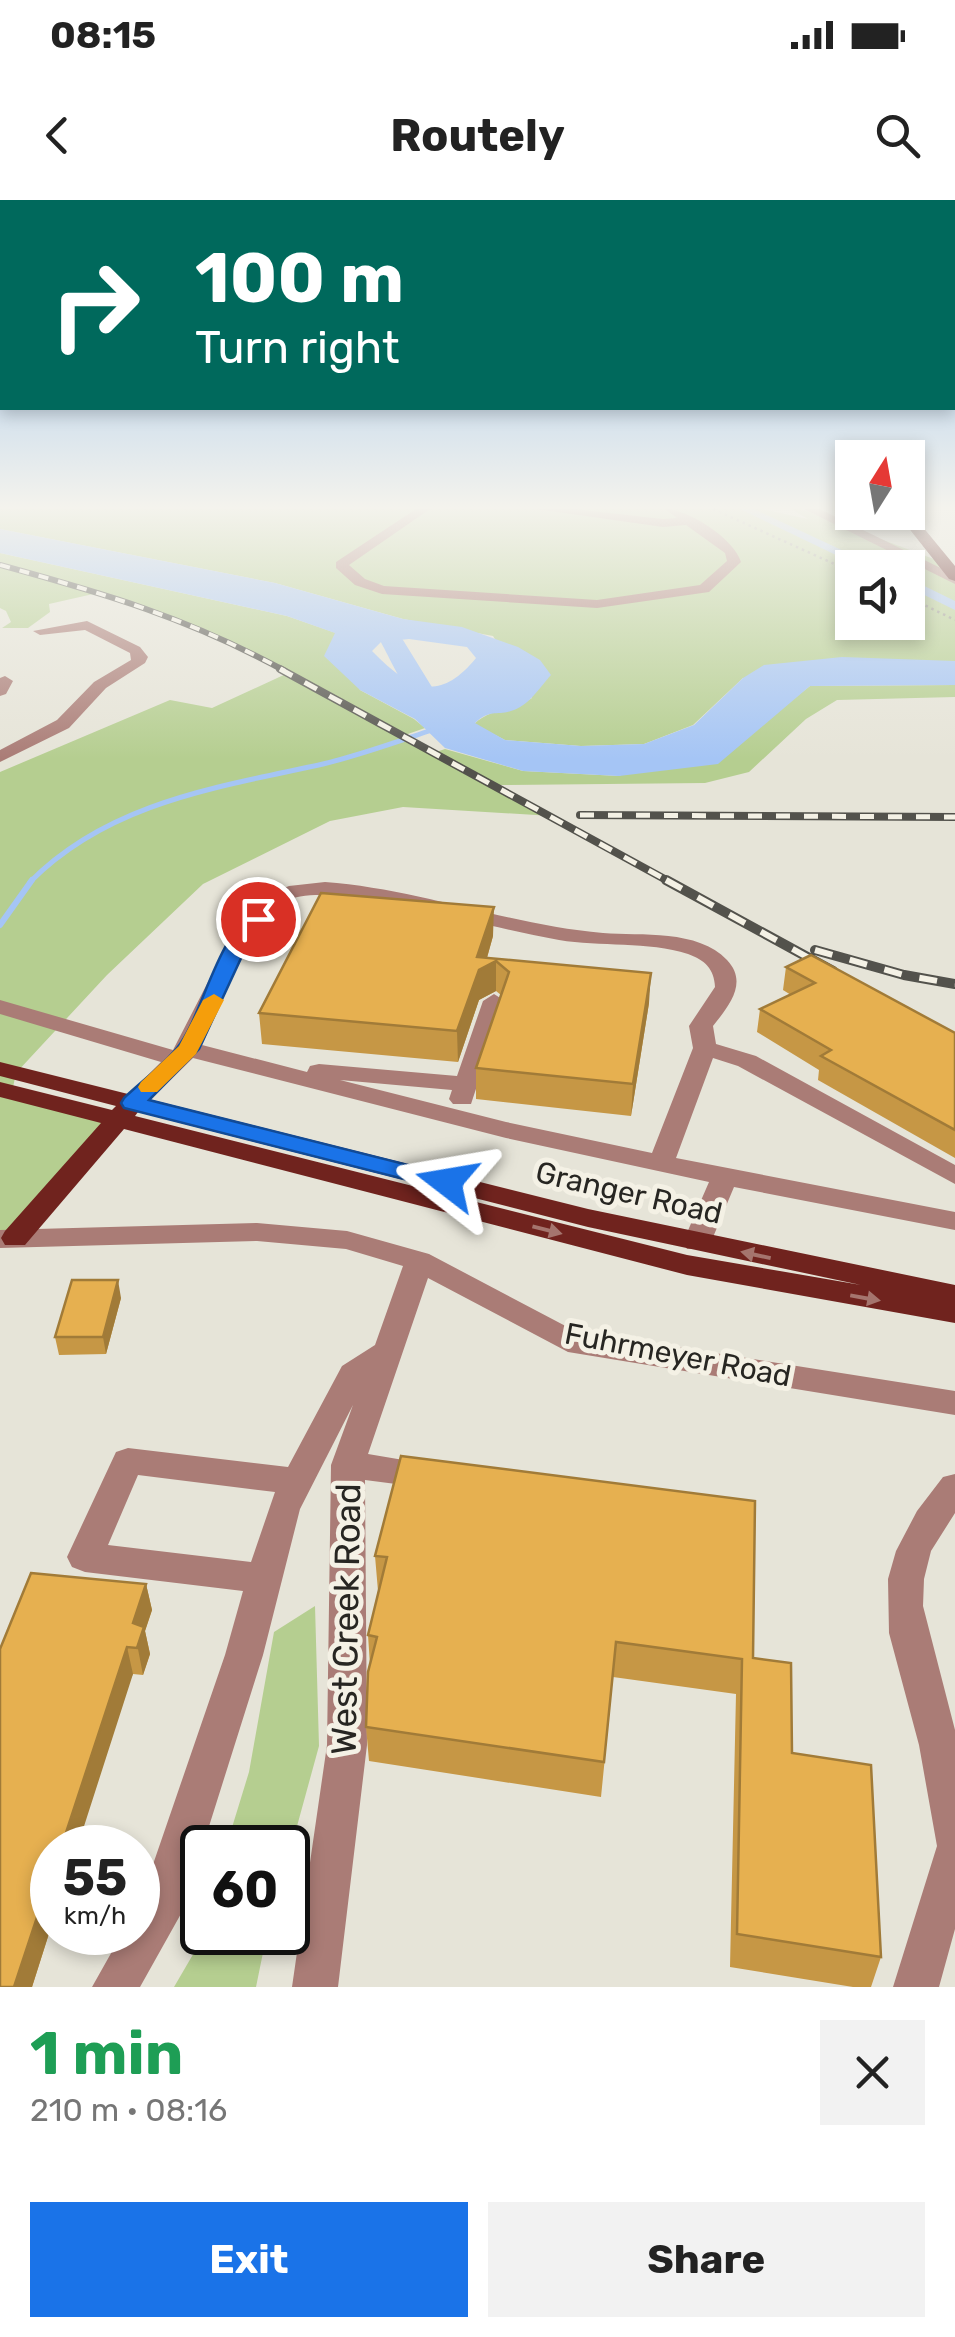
<!DOCTYPE html>
<meta charset="utf-8">
<style>
body{margin:0;font-family:Rubik,sans-serif;background:#f2f2f2;color:#222;height:100vh;display:flex;flex-direction:column;font-size:38px;white-space:nowrap}
*{box-sizing:border-box;margin:0}
p{font-size:32px;color:#767676}
.icon{flex:none;width:55px;height:55px;fill:none;stroke:currentColor;stroke-width:2;stroke-linecap:round;stroke-linejoin:round}
.map{position:relative;height:1787px;overflow:hidden}
.sheet{display:flex;flex-direction:column;background:#fff;flex:1}
.sheet>*{flex:none}
.hud{position:absolute;left:0px;top:0px;width:955px;height:210px;box-shadow:0 5px 15px #0003;background:#00695c;color:#fff;overflow:hidden}
.needle{width:65px;rotate:11deg}
.fabs{position:absolute;left:835px;top:240px;display:grid;gap:20px}
.fabs a{display:grid;place-items:center;width:90px;height:90px;border-radius:0px;background:#fff;box-shadow:0 5px 15px #0003;font-size:50px}
.speed{position:absolute;left:30px;top:1625px;display:flex;gap:20px;font-size:50px;font-weight:700;text-align:center}
.speed>*{display:grid;place-content:center;width:130px;height:130px;border-radius:50%;background:#fff;box-shadow:0 5px 15px #0003;line-height:1}
.speed small{font-size:25px;font-weight:400}
.speed .limit{border:5px solid #111;border-radius:15px;background:#fff;color:#111}
.pin{position:absolute;display:grid;place-items:center;width:85px;height:85px;color:#fff;margin:-42px;border:5px solid #fff;border-radius:50%;box-shadow:0 2px 10px #0007}
.me{position:absolute;width:110px;margin:-55px;rotate:284deg;stroke-linejoin:round;filter:drop-shadow(0 0 8px #0008)}
.turn{display:flex;align-items:center;gap:35px;height:210px;padding:0 30px;font-size:45px}
.turn .icon{width:130px;height:130px;stroke-width:2.5}
.turn b{display:block;font-size:70px;line-height:85px}
.round{display:grid;place-items:center;flex:none;width:105px;height:105px;border-radius:0px;background:#f2f2f2}
.overview{display:flex;align-items:center;justify-content:space-between;height:170px;padding:0 30px}
h1{font-size:60px;font-weight:700;line-height:75px;color:#1e9e55}
.primary-button{display:flex;gap:20px;margin-top:auto;padding:20px 30px}
.primary-button a{flex:1;height:115px;border-radius:0px;background:#1a73e8;color:#fff;font-size:40px;font-weight:700;line-height:115px;text-align:center}
.primary-button a+a{background:#f2f2f2;color:#222}
.status{display:flex;justify-content:space-between;align-items:center;height:70px;padding:0 50px;background:#fff;direction:ltr}
.status svg{height:28px;fill:currentColor}
header{display:flex;justify-content:space-between;align-items:center;height:130px;padding:0 30px;background:#fff;font-size:45px;font-weight:700}
.map>svg:first-child{display:block}
.green{fill:#b5ce90;fill-rule:evenodd}
.water{fill:#a5c5f5;fill-rule:evenodd}
.lines{fill:none;stroke-linecap:round;stroke-linejoin:round}
.stream-far1{stroke:#a5c5f5;stroke-width:5}
.stream{stroke:#a5c5f5;stroke-width:6}
.canal{fill:#a5c5f5;fill-rule:evenodd}
.river{fill:#a5c5f5;fill-rule:evenodd}
.path{stroke:#96948b;stroke-width:2.5;stroke-dasharray:2.5 4;stroke-linecap:butt}
.minor{fill:#aa7c76;fill-rule:evenodd}
.major{fill:#70231e;fill-rule:evenodd}
.highway{fill:#500808;fill-rule:evenodd}
.rail-far2-casing{stroke:#53524c;stroke-width:6}
.rail-far1-casing{stroke:#53524c;stroke-width:8}
.rail-casing{stroke:#53524c;stroke-width:10}
.rail-far2{stroke:#f4f1e5;stroke-width:4;stroke-dasharray:10;stroke-linecap:butt}
.rail-far1{stroke:#f4f1e5;stroke-width:5;stroke-dasharray:14;stroke-linecap:butt}
.rail{stroke:#f4f1e5;stroke-width:6;stroke-dasharray:18;stroke-linecap:butt}
.wall{fill:#c69745}
.shaded-wall{fill:#a17b38}
.building{fill:#e6b050;stroke:#a17b38;stroke-width:2.5}
.oneway{fill:#a5756e}
.route{fill:#1a73e8;stroke:#114b97;stroke-width:2.5}
.slow{fill:#f59e0b}
.labels{text-anchor:middle;dominant-baseline:central;stroke-width:10;stroke-linejoin:round;paint-order:stroke}
.street-label{font-size:30px;fill:#272622;stroke:#f4f1e5}
.near-street-label{font-size:35px;fill:#272622;stroke:#f4f1e5}
</style>
<div class="status"><b>08:15</b><svg viewBox="0 0 49 12"><path d="M0 12V9h3v3zM5 12V6h3v6zM10 12V3h3v9zM15 12V0h3v12zM26 1h20v11H26zM47 4h2v5h-2z"/></svg></div>
<header><svg class="icon" aria-label="back" viewBox="0 0 24 24"><path d="M15 5l-7 7 7 7"/></svg>Routely<svg class="icon" aria-label="search" viewBox="0 0 24 24"><circle cx="10" cy="10" r="6"/><path d="M15 15l6 6"/></svg></header>
<div class="map">
<svg width="955" height="1787" viewBox="0 0 955 1787">
<rect width="100%" height="100%" fill="#e6e4d8"/>
<path class="green" d="M0 309H762L808 319 791 309H801L955 367V461L743 478 693 525 644 544 581 546 505 540 474 524C491 508 512 511 532 498L493 436 403 419 275 383 0 329ZM852 368H908V422H852Z
M0 353 287 416 336 433 360 490 414 519 425 528 405 535 436 552 445 549 523 571 619 576 774 514 810 486 955 485V497L837 500 806 519 749 572 705 583 498 585 552 616 403 607 330 621 203 684 107 775 16 873 12 892 116 921 0 1039V572L170 500 212 508 288 473 211 433 102 392 49 404 50 412 28 428H2L11 422 6 411 0 408Z
M315 1406 319 1546 288 1659V1648L226 1647 249 1572 274 1432Z
M202 1725V1732L267 1733 256 1787H174L195 1751Z"/>
<path class="water" d="M0 329 275 383 403 419 462 427 518 447 540 460 551 475C540 487 530 504 514 510 496 517 492 508 475 523L505 540 581 546 644 544 694 525 743 478 764 465 842 457 955 461V485L810 486 718 564 619 576 523 571 445 548 415 519 360 490 324 456 335 433 287 416 0 353ZM409 439 467 447 476 458C438 505 408 488 372 451L381 442Z"/>
<g class="lines">
<path class="stream-far1" d="M30 682C109 602 219 587 323 564 360 555 396 542 432 530"/>
<path class="stream" d="M0 725 32 680"/>
<path class="canal" d="M740 309H754L880 368H863Z
M908 378 955 401V410L908 387Z"/>
<path class="river" d="M346 412 395 427 443 505 465 524 461 530C423 539 394 464 378 437L338 424 335 419Z"/>
<path class="path" d="M713 309 852 372
M908 397 955 420"/>
<path class="minor" d="M416 309H430L349 365 365 379 384 386 597 400 700 385 727 361 725 353 686 325 663 327 536 309H574L663 319 677 318 665 309C689 309 734 339 741 362L709 392 597 408 382 394 355 385 336 368V362Z
M804 309H820L955 375V384Z
M87 421 140 447 148 457 145 463 106 488 69 528 0 562V550L57 520 94 482 131 460 130 453 85 430 40 435 33 431Z
M5 476 13 481 6 494 0 496V478Z
M325 682C420 689 509 725 603 733 641 736 698 729 727 760 749 783 728 807 713 826L716 844 756 856 955 965V984L738 866 713 858 676 958 955 1012V1030L734 987 711 1042 707 1049H687L683 1042 709 982 506 938 193 858 142 908 133 911 120 903 161 862 0 814V800L173 850 226 747 255 706 269 694 289 686ZM325 695C405 700 480 726 559 740 600 747 648 741 688 754 705 760 714 769 715 787L689 826 693 848 652 953 506 922 340 880 452 890 449 899 453 904H471L505 801 494 794 483 801 457 876 319 864 310 866 307 872 202 845C221 806 246 722 286 701 298 695 312 695 325 695Z
M257 1023 347 1031 429 1054 575 1131 955 1191V1215L568 1152 428 1078 368 1254 439 1266 444 1275 439 1284 427 1288 365 1280 367 1545 338 1787H292L327 1545 331 1265 353 1205 300 1309 263 1455 182 1712 140 1787H92L123 1732H138V1708L225 1455 243 1391 85 1372 72 1367 67 1357 116 1252 128 1248 288 1267 342 1166 375 1145 403 1066 346 1049 257 1041 0 1048V1030ZM138 1275 275 1292 251 1362 108 1345Z
M955 1274V1313L931 1351 924 1379 923 1406 955 1530V1729L939 1787H893L937 1646 919 1545 889 1433 888 1379 896 1351 917 1311 943 1277Z"/>
<path class="major" d="M0 862 588 1009 955 1085V1123L687 1075 124 929 25 1045H5L1 1038 5 1031 101 923 0 897V882L112 910 116 906 0 876ZM138 912 588 1027 861 1085 687 1055 135 916Z"/>
<path class="highway" d="M908 309 955 366V381L949 379 896 312H908Z"/>
<g class="rail-far2-casing">
<path id="rail-far2" d="M0 365C106 394 188 418 285 471"/>
</g>
<g class="rail-far1-casing">
<path id="rail-far1" d="M280 469 670 682
M580 615 955 617"/>
</g>
<g class="rail-casing">
<path id="rail" d="M666 680 833 771
M815 750 904 775 955 784"/>
</g>
<use href="#rail-far2" class="rail-far2"/>
<use href="#rail-far1" class="rail-far1"/>
<use href="#rail" class="rail"/>
</g>
<path class="wall" d="M493 736 487 758 649 803 631 916 476 899V868L501 795 496 791 479 800 458 862 262 844 259 813Z
M786 767 955 833V958L818 880 819 870 757 832 760 809 791 795 783 790Z
M121 1098 106 1154 59 1155 55 1137Z
M401 1256 753 1458 792 1553 881 1757 871 1787H853L730 1767 736 1494 613 1477 601 1597 369 1561 366 1527 370 1465 368 1435 378 1391 375 1356Z
M146 1384 152 1410 145 1431 150 1454 143 1475 133 1474 52 1648V1724L32 1787H0Z"/>
<path class="shaded-wall" d="M494 707 493 736 484 768 496 761V791L479 800 458 862 457 831 477 757Z
M651 773 649 803 631 916 633 884Z
M118 1080 121 1098 106 1154 103 1137Z
M146 1384 152 1410 145 1431 150 1454 143 1475 133 1423Z
M127 1447 133 1474 77 1648H61Z
M52 1672V1724L32 1787H14Z"/>
<path class="building" d="M321 693 494 707 477 757 651 773 633 884 476 868 509 772 496 761 479 770 457 831 259 813Z
M811 755 955 833V930L821 856 831 850 760 809 815 783 786 767Z
M72 1080H118L103 1137H55Z
M401 1256 755 1301 753 1458 791 1463 792 1553 871 1565 881 1757 737 1734 742 1459 616 1442 604 1562 366 1527 368 1472 377 1437 368 1435 387 1357 375 1356Z
M31 1373 146 1384 133 1423 144 1427 137 1448 127 1447 61 1648H52V1672L14 1787H0V1449Z"/>
<defs><path id="oneway-solid" d="M-6-.8H1V-3.2L6.5 0L1 3.2V.8H-6Z" transform="scale(2.5)"/></defs>
<g class="oneway">
<use href="#oneway-solid" transform="translate(547 1030) rotate(14)"/>
<use href="#oneway-solid" transform="translate(756 1055) rotate(-168)"/>
<use href="#oneway-solid" transform="translate(865 1098) rotate(10)"/>
</g>
<linearGradient id="sky" x2="0" y2="1"><stop stop-color="#8dbbed"/><stop offset="0.55" stop-color="#f4f3ed"/><stop offset="1" stop-color="#f4f3ed" stop-opacity="0"/></linearGradient>
<rect width="955" height="559" fill="url(#sky)"/>
<path class="route" d="M258 713 267 719 249 741 199 849 149 900 456 977 459 982 456 988 447 990 124 908 121 903 124 898C141 882 162 866 177 848 203 817 218 727 258 713Z"/>
<path class="slow" d="M214 794 224 800 196 854 157 892H141L138 887 141 882 179 846 203 800Z"/>
<g class="labels">
<g class="street-label">
<text transform="translate(629 993) rotate(13)">Granger Road</text>
<text transform="translate(678 1155) rotate(11)">Fuhrmeyer Road</text>
</g>
<g class="near-street-label">
<text transform="translate(346 1419) rotate(-89)">West Creek Road</text>
</g>
</g>
</svg>
<div class="fabs">
<a><svg class="needle" viewBox="-14 -14 28 28"><path d="M0-13l5 13h-10z" fill="#e53935"/><path d="M0 13l5-13h-10z" fill="#767676"/></svg></a>
<a><svg class="icon" aria-label="sound" viewBox="0 0 24 24"><path d="M4 9h4l5-4v14l-5-4H4zM17 9q2 3 0 6"/></svg></a>
</div>
<div class="speed"><div>55<small>km/h</small></div><div class="limit">60</div></div>
<div class="pin" style="left:258px;top:719px;background:#d93025"><svg class="icon" aria-label="arrive" viewBox="0 0 24 24"><path d="M6 21V4h12l-3 4 3 4H6"/></svg></div>
<svg class="me" style="left:447px;top:982px" viewBox="-20 -20 40 40"><path d="M0-17L14 15 0 8-14 15z" fill="#1a73e8" stroke="#fff" stroke-width="4"/></svg>
<div class="hud">
<div class="turn"><svg class="icon" aria-label="right" viewBox="0 0 24 24"><path d="M7 20v-9h11M14 6l5 5-5 5"/></svg><div><b>100 m</b>Turn right</div></div>
</div>
</div>
<section class="sheet">
<div class="overview"><div><h1>1 min</h1><p>210 m · 08:16</p></div><a class="round"><svg class="icon" aria-label="close" viewBox="0 0 24 24"><path d="M6 6l12 12M18 6L6 18"/></svg></a></div>
<div class="primary-button"><a>Exit</a><a>Share</a></div>
</section>
